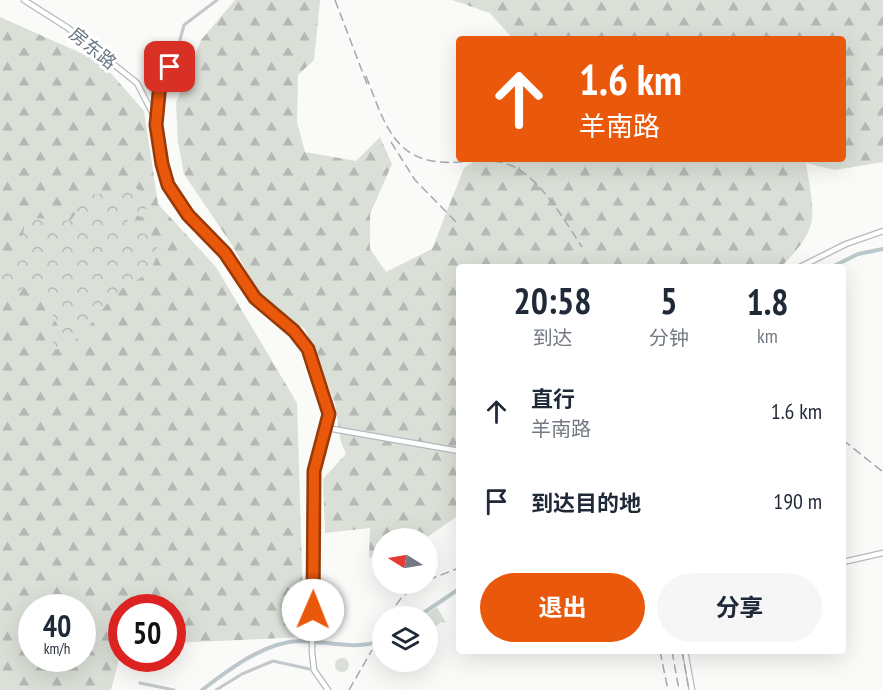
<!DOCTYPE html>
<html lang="zh">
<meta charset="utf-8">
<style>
body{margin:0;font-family:"PT Sans Narrow","Noto Sans SC",sans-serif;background:#f6f6f7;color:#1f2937;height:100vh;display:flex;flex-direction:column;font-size:22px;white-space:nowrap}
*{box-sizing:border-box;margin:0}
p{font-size:20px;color:#747a83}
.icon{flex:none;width:33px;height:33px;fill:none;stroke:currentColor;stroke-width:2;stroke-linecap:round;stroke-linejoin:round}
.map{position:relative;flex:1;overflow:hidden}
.details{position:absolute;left:456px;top:264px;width:390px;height:390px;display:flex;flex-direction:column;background:#fff;border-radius:6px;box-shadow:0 6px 24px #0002}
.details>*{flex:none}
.hud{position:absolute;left:456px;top:36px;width:390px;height:126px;border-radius:6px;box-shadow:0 6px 24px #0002;background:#ea580c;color:#fff;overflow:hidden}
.needle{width:39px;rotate:281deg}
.fabs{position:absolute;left:372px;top:528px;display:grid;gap:12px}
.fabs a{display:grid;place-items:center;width:66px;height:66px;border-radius:50%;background:#fff;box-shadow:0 6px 24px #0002;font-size:30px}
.speed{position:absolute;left:18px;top:594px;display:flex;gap:12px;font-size:30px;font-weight:700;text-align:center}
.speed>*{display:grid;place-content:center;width:78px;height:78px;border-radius:50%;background:#fff;box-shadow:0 6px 24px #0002;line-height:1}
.speed small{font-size:15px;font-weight:400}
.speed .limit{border:9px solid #d22;background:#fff;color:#111}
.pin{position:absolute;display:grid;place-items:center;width:51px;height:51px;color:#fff;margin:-26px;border-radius:12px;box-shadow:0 3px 9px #0006}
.me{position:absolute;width:66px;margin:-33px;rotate:1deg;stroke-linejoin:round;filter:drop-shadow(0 0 4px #0008)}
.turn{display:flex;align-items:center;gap:21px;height:126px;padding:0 24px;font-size:27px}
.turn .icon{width:78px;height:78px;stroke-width:2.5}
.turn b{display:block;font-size:42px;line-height:51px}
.eta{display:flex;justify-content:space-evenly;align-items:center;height:102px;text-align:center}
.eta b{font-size:36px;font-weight:700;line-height:42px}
.primary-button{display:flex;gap:12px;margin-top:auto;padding:12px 24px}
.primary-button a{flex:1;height:69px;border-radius:36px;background:#ea580c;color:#fff;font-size:24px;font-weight:700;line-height:69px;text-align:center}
.primary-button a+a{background:#f6f6f7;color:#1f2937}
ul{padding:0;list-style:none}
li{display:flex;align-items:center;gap:18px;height:90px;padding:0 24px}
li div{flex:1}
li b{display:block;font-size:22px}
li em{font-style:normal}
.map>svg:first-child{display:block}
.green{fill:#dadfd7}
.forest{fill:url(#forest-firs);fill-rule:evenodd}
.park{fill:url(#park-crowns)}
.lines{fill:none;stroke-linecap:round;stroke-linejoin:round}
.river{stroke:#bbc7cb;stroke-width:4}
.major-casing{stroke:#b5babe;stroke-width:7}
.minor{stroke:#c3c8cc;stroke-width:3}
.major{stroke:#fff;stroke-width:4.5}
.rail{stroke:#a2aab0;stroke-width:1.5;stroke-dasharray:9 4.5;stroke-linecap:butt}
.route-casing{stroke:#983908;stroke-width:15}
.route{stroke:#ea580c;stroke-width:10}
.labels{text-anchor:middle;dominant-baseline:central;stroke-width:6;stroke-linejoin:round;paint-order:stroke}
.street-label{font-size:18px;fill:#657683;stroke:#fff}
</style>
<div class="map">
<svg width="883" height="690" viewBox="0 0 883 690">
<defs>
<pattern id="forest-firs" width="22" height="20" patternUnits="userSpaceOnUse" patternTransform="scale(1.5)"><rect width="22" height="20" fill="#dadfd7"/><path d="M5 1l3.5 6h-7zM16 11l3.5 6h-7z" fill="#b4b9b4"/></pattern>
<pattern id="park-crowns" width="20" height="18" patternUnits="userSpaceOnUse" patternTransform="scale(1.5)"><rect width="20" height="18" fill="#dadfd7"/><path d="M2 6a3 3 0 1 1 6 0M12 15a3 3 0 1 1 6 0" fill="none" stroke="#b4b9b4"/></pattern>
</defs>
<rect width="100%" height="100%" fill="#fafaf8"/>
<path class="green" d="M437 607 446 623 441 622 428 633V616H424Z
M335 665a7 7 0 1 1 14 0a7 7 0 1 1-14 0Z"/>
<path class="forest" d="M235 0H320L314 60 298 75 297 122 305 152 356 161 380 137 392 164 370 214V249L386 272 432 249 464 168 478 159H843V39H513L490 13 452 0H883V162L835 170 806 163C814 217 822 225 781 267H459V515L426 538H382V555L369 558 370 528 325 533 323 479 346 454 341 442 335 403 305 329 262 301 234 248 184 174 178 142 176 103 201 40Z
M0 17 101 62 144 111 158 204 216 267 297 403 304 637 173 643 172 608H122L121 651 111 690H0ZM32 608H82V658H32Z"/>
<path class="park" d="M127 182 152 199 142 217 131 214 124 229 156 237C158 249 158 258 151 268 142 281 128 282 118 292 98 311 81 346 54 350L53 343 58 326 53 317 46 282 25 287 0 300 2 267C24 251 21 242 26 217L70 221 75 215 72 200 78 192 96 190 94 195 112 192V196L116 197Z"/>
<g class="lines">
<path class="river" d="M832 267 858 254 883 249
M419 616 459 589
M202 690C230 669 264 642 300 641 328 641 356 651 382 640"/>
<g class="major-casing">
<path id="major" d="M24 0 68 28 137 83 154 116 162 164 175 196 187 215 225 253 255 298 294 331 313 359 329 417 314 471 312 652 314 670 328 690
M800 267 846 244 883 231
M327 428 459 451
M843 562 883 553
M685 651 692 690"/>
</g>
<path class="minor" d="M156 123 160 83 176 55 184 25 217 0
M140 683 174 690
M216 690 242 674 273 661 314 670"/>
<use href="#major" class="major"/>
<path class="rail" d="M335 0 367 84
M366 76C386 127 395 167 460 162 478 161 493 158 510 165 539 176 565 221 582 247
M391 142 415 180 457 223
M843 440 883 472
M428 580 459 568
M388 616 402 597 419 584
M660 651 668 690
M672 651 679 690
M682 651 689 690
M349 690 372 650"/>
</g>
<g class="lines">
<g class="route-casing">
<path id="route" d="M170 67 160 83 156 125 162 164 168 185 188 215 225 253 255 298 294 331 308 349 329 414 314 471 313 610"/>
</g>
<use href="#route" class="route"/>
</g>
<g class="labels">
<g class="street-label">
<text transform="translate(93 48) rotate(39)">房东路</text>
</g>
</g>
</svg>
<div class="fabs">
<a><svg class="needle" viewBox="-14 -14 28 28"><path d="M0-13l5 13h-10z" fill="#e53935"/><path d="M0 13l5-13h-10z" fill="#747a83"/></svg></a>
<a><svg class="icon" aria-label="layers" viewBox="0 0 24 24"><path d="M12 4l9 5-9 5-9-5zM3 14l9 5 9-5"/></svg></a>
</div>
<div class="speed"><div>40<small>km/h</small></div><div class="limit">50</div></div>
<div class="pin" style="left:170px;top:67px;background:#d93025"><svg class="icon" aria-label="arrive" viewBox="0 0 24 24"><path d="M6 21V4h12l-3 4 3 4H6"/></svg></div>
<svg class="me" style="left:313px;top:610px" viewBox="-20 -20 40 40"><circle r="19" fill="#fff"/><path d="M0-13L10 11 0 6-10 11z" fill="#ea580c"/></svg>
<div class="hud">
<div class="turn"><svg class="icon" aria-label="ahead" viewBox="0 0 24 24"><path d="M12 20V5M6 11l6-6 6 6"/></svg><div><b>1.6 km</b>羊南路</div></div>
</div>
<section class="details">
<div class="eta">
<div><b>20:58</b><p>到达</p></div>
<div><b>5</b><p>分钟</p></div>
<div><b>1.8</b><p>km</p></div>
</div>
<ul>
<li><svg class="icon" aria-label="ahead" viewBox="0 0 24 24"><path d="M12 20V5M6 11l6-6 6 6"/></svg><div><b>直行</b><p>羊南路</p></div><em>1.6 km</em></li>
<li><svg class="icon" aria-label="arrive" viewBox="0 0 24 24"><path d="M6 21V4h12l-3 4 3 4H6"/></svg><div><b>到达目的地</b></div><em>190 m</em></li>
</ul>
<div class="primary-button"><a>退出</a><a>分享</a></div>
</section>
</div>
